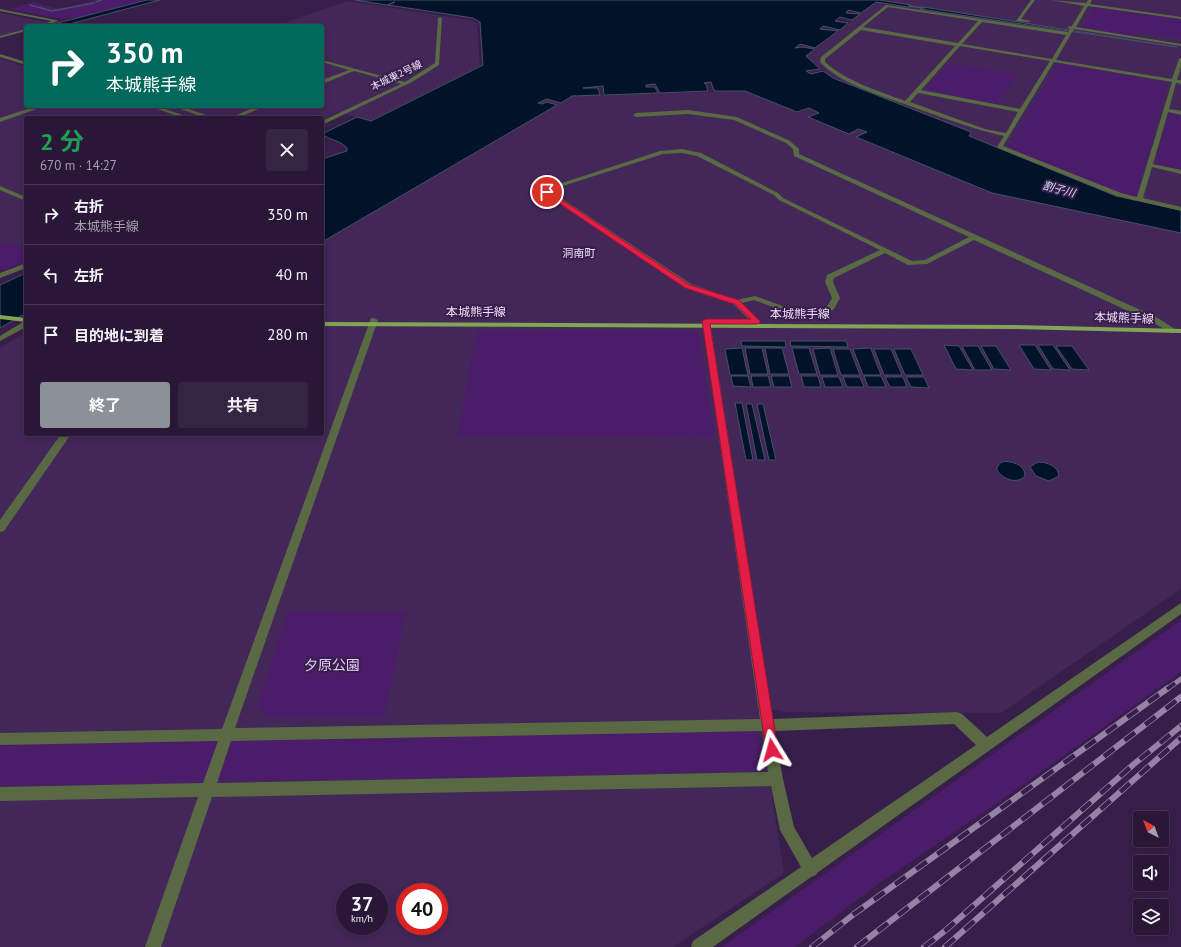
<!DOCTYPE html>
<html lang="ja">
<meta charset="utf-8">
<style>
body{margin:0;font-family:"PT Sans","Noto Sans JP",sans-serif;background:#362443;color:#f1f3f6;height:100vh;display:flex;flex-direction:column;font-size:15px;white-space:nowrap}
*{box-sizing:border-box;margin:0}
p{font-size:13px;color:#a59fae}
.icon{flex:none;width:22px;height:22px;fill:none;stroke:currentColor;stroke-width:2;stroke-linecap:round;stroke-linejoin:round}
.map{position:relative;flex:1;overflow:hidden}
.sheet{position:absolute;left:24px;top:116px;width:300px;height:320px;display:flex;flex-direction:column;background:#2a1738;border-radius:4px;box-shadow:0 2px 10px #0003,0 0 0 1px #463653}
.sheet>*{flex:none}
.top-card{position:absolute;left:24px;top:24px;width:300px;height:84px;border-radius:4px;box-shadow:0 2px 10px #0003,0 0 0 1px #463653;background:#00695c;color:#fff;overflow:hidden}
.needle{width:26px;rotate:319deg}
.tools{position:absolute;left:1133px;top:811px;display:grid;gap:8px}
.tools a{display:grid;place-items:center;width:36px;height:36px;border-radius:4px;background:#2a1738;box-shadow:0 2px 10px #0003,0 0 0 1px #463653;font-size:20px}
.speed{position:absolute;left:336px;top:883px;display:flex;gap:8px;font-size:20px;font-weight:700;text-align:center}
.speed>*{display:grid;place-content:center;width:52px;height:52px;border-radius:50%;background:#2a1738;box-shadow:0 2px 10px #0003,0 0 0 1px #463653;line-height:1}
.speed small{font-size:10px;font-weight:400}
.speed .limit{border:6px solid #d22;background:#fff;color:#111}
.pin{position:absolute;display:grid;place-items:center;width:34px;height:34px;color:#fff;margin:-17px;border:2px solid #fff;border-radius:50%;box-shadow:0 1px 4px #0007}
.me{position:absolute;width:44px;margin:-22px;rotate:352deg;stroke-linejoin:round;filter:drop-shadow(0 0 3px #0008)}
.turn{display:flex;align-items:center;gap:14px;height:84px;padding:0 16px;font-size:18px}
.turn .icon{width:52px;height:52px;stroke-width:2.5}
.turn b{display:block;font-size:28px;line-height:34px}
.round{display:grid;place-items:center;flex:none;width:42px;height:42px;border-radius:4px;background:#362443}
.headline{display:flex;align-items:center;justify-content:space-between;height:68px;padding:0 16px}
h1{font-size:24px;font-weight:700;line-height:30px;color:#1e9e55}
.cta{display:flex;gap:8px;margin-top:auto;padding:8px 16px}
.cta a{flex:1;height:46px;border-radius:4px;background:#8c9099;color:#fff;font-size:16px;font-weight:700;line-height:46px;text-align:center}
.cta a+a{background:#362443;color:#f1f3f6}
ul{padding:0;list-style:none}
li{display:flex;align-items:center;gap:12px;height:60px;padding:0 16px;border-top:1px solid #463653}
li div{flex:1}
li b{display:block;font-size:15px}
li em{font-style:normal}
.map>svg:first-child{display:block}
.built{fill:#432759;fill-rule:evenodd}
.green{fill:#4b1c69}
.water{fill:#001329;stroke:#485068}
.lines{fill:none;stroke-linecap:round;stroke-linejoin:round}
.stream{stroke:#485068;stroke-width:1.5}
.minor{fill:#586944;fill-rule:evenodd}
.major{fill:#82a555;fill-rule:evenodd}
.rail-far1-casing{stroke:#9582a5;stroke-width:5}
.rail-casing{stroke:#9582a5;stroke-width:6}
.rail-far1{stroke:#381f4b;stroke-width:3.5;stroke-dasharray:10;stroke-linecap:butt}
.rail{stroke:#381f4b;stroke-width:4.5;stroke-dasharray:13;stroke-linecap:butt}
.route{fill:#e11d48;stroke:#92132f}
.labels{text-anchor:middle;stroke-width:4;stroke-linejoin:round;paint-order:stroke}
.far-street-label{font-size:10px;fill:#efe0fc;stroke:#381f4b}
.far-water-label{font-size:11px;font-style:italic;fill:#cee0f3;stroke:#381f4b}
.far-neighbourhood-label{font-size:11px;fill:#efe0fc;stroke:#381f4b}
.street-label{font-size:12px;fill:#efe0fc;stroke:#381f4b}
.near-park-label{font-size:14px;fill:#e3cbf8;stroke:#381f4b}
</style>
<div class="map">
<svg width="1181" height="947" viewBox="0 0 1181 947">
<rect width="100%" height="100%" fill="#381f4b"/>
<!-- built -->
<path class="built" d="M879,0h302v210l-65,-14 -147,-60 2,-4 -138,-54 -27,-22 70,-54 32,5 2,-2z
M348,1l122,19 7,3 3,44 -109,54 -33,-9 -16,9v-3h-296v133l-26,-5v-188l26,9v39h296v-80h-47z
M0,13l51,10 -11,3h-14v4l-26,6z
M745,91l52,21 12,-4 11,5 -11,3 41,17 8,-4 10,3 -12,5 136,56 189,40v356l-180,124 -216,-1 -27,-6 26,167 -111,74h-673v-599l26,-16v102h296v-192l235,-137 -10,-3 -5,2 -4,-1 9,-4 14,4 11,-7zM345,892h34v34h-34zM405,892h34v34h-34z"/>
<!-- green -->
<path class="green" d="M96,0h50l-70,18 -14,1 -54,-10 26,-7 25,7z
M1094,7l87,12v19l-44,-6 -2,5 -53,-9z
M950,63l67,12 -19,29 -73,-14z
M1058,63l110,20 -32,115 -16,-4 -113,-47z
M1170,112l11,2v56l-26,-6z
M0,243l26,4v14l-21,9 -5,-2z
M477,331h215l7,3 16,104 -258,-2z
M288,611l118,1 -22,106h-115l-12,-12z
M1181,620v52l-171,122 -133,91 -82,62h-73z
M750,730l7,2 3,4 6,31 -4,4 -762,15v-42z"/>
<!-- water -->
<path class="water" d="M147,0h13l-98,26h-16z
M355,0h524l32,5 -3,2 -32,-5 -15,11 -13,-3 -2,3 14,1 -8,6 -12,-3 -5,4 13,2 -8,7 -17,-4 -3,3 18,2 -23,17 -15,-4 -5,4 7,-1 13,2 -9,7 14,13 -14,2 5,3 12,-3 10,7 138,54 -2,4 147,60 65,14v23l-189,-40 -136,-56 11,-5 -9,-3 -9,5 -41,-17 11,-4 -10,-5 -12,4 -52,-21h-31l-3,-9 -7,1 2,1 2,7 -48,2 -5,-9 -9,1v2h9l3,6 -54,2 -1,-9 -20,2h15l2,7 -28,1 -11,7 -14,-4 -9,4 4,1 5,-2 10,3 -235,137v-83l25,-8v-3c-5,-7 -18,-8 -25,-14l35,-17 14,4 112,-56 -3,-43 -7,-4 -85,-13 7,-3 -8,3z
M923,7l254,40 -257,-38z
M26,273v40l-26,15v-43z
M741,341h44l1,6 -44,-1z
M790,341h56l2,6 -57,-1z
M944,345l15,1 14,24 -17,-1z
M1019,345h16l16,25 -17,-1z
M1038,345h15l17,25 -17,-1z
M962,346h16l14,24h-17z
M981,346h15l15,24 -17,-1z
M1056,346h16l17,24 -17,-1z
M742,348l6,27h-18l-5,-26z
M745,348h17l6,26h-18z
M765,348h17l7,26h-19z
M792,348h17l8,26h-18z
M830,348l8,27h-18l-7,-26z
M871,348v1l10,26h-18l-10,-26z
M833,349h17l10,26h-19z
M874,349h17l11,26h-18z
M894,349h17l12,26h-18z
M731,376h17l3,11 -18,-1z
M751,376h17l3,11h-18z
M771,376h18l3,11h-18z
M801,376h17l3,11h-17z
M864,376h17l5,11h-18z
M822,377h17l4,10h-18z
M843,377h17l4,10h-17z
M885,377h18l4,10h-17z
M906,377h18l5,11 -18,-1z
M735,403h7l11,57h-7z
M746,404h6l13,56h-8z
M757,404h6l13,56h-7z
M1001,462c9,-2 24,2 24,14 -8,9 -23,3 -28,-6v-3z
M1038,462c9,0 20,4 21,14l-10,5 -13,-5 -6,-9z"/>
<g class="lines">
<!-- stream -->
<path class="stream" d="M96,2l5,-2
M30,5l22,6 42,-8
M909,6l15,2"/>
<!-- minor -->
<path class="minor" d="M1031,0h4l-14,19 10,2 -2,1 -13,-1z
M1051,0l35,3 2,-3h4l-2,4 91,13v2l-93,-13 -12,21 105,17v2l-107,-17 -18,31 116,19 7,-20 2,-1v9l-4,13h4v4l-5,-1 -7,26 12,2v4l-13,-3 -15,52 28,6v4l-29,-7 -9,31 38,9v4l-64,-15 -119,-48 -1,-1 7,-11c-32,-7 -63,-19 -94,-30 -28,-10 -70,-22 -90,-44l1,-5 65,-52 182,27 2,-3 -3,-2 5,-1 12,-20zM888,7l90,14 -20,22 -95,-16zM982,22l84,13 -14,24 -90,-15zM861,30l94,16 -50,55c-27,-10 -59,-20 -80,-39v-3zM960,46l90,15 -30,48 -99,-19zM1054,62l118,20 -35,115 -16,-4 -118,-47zM918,93l100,19 -12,21 -21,-4 -75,-27z
M0,9l56,11 2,1 -12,5h-6l11,-5 -51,-10z
M440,17l2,1 -3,47 -27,17 -90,43v-4l79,-37 -47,-13 -32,13v-4l27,-10 -27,-8v-2l83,22 30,-19 3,-45z
M26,29v2l-26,7v-2z
M0,54l26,8v3l-26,-8z
M37,106h8l-45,16v-4z
M149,106h8l34,12h-8z
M172,106h8l35,12h-9z
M257,106h8l-27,12h-8z
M688,110l49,7 53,24 9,8v5l359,164 20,13 -4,2h-3l-19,-11 -178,-82 -47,24 -19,1 -23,-12 -51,25 -1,4 7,16 -6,11 -6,3h-41l-33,-12 -12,3 19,19 -4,2h-3l-21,-20 -48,-16 -141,-96 18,-9 98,-32 22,-2 19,4 77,40 5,5 129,63 13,-1 44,-23 -175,-81 -1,-7 -7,-6 -52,-23 -46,-6 -52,3 -3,-2 3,-2zM682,153l15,3 77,39 5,5 101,50 -53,25 -2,7 7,16 -4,7 -4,3h-36l-33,-12 -19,4 -45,-16 -139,-92 14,-7 97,-31z
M0,186l26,11v4l-26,-11z
M26,263v5l-26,10v-5z
M371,318h3l4,2 -143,408 525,-9 -58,-398 4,-2 4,2 63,398 184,-7 5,2 25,23 194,-134v11l-364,259 -1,2 -5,2 -98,70h-22l2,-6 108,-74 -21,-37 -9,-44 -559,11 -51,150h-16l53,-150 -198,4v-14l203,-4 15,-42 -218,4v-12l222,-4zM954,724l22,21 -164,113 -18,-31 -11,-48 -8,-48zM762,731l6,41 -551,11 14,-42z
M23,322h3v5l-26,14v-5z
M61,434h10l-67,97 -4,1v-12z"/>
<!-- major -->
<path class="major" d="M0,315l26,3v4l-26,-3z
M322,322l691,3 168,4v4l-168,-4 -691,-3z"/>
<defs>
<path id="rail-far1" d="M1167,689l14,-10"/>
<path id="rail" d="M812,947l42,-33 314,-226
M857,947l324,-250
M924,947l22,-17 188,-166 47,-38
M945,947l236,-209"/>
</defs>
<!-- rail-far1 casing -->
<use href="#rail-far1" class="rail-far1-casing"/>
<!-- rail casing -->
<use href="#rail" class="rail-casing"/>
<!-- rail-far1 -->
<use href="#rail-far1" class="rail-far1"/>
<!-- rail -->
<use href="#rail" class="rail"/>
</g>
<!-- route -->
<path class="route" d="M545,191h4l141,94 49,15 22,22 -4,2h-47l68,426 -2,5 -4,1 -4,-1 -2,-5 -64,-429 4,-2h45l-17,-15 -49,-16 -140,-94z"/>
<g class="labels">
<!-- far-street labels -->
<g class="far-street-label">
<text transform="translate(396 75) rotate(-26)" y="4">本城東2号線</text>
</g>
<!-- far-water labels -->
<g class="far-water-label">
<text transform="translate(1059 189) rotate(15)" y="4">割子川</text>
</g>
<!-- far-neighbourhood labels -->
<g class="far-neighbourhood-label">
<text x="579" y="257">洞南町</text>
</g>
<!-- street labels -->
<g class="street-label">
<text x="476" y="316">本城熊手線</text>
<text x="800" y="318">本城熊手線</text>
<text transform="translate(1124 318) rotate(2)" y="4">本城熊手線</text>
</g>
<!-- near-park labels -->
<g class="near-park-label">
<text x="332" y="670">夕原公園</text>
</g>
</g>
</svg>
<div class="tools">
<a><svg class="needle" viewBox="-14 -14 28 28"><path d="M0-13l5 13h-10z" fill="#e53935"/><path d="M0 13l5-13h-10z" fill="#a59fae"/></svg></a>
<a><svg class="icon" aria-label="sound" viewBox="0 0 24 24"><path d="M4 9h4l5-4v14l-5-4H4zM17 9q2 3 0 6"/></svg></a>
<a><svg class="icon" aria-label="layers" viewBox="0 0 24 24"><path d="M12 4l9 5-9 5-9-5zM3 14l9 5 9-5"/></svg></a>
</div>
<div class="speed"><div>37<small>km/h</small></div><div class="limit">40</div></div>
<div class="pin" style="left:547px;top:192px;background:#d93025"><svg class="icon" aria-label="arrive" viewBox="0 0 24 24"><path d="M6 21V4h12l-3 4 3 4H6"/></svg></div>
<svg class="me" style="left:772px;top:750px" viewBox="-20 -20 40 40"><path d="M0-17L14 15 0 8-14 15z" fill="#e11d48" stroke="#fff" stroke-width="4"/></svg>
<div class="top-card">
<div class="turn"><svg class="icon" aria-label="right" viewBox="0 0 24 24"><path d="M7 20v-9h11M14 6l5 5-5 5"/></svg><div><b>350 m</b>本城熊手線</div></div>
</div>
<section class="sheet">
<div class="headline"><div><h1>2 分</h1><p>670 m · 14:27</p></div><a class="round"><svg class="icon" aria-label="close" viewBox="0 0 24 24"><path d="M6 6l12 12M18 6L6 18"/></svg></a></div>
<ul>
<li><svg class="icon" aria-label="right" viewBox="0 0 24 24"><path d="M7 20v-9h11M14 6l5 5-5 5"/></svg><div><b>右折</b><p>本城熊手線</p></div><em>350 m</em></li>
<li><svg class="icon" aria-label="left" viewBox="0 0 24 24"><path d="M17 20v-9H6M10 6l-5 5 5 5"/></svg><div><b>左折</b></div><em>40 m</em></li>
<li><svg class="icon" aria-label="arrive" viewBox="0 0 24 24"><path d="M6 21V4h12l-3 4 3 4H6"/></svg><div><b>目的地に到着</b></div><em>280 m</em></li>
</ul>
<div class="cta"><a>終了</a><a>共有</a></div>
</section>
</div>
